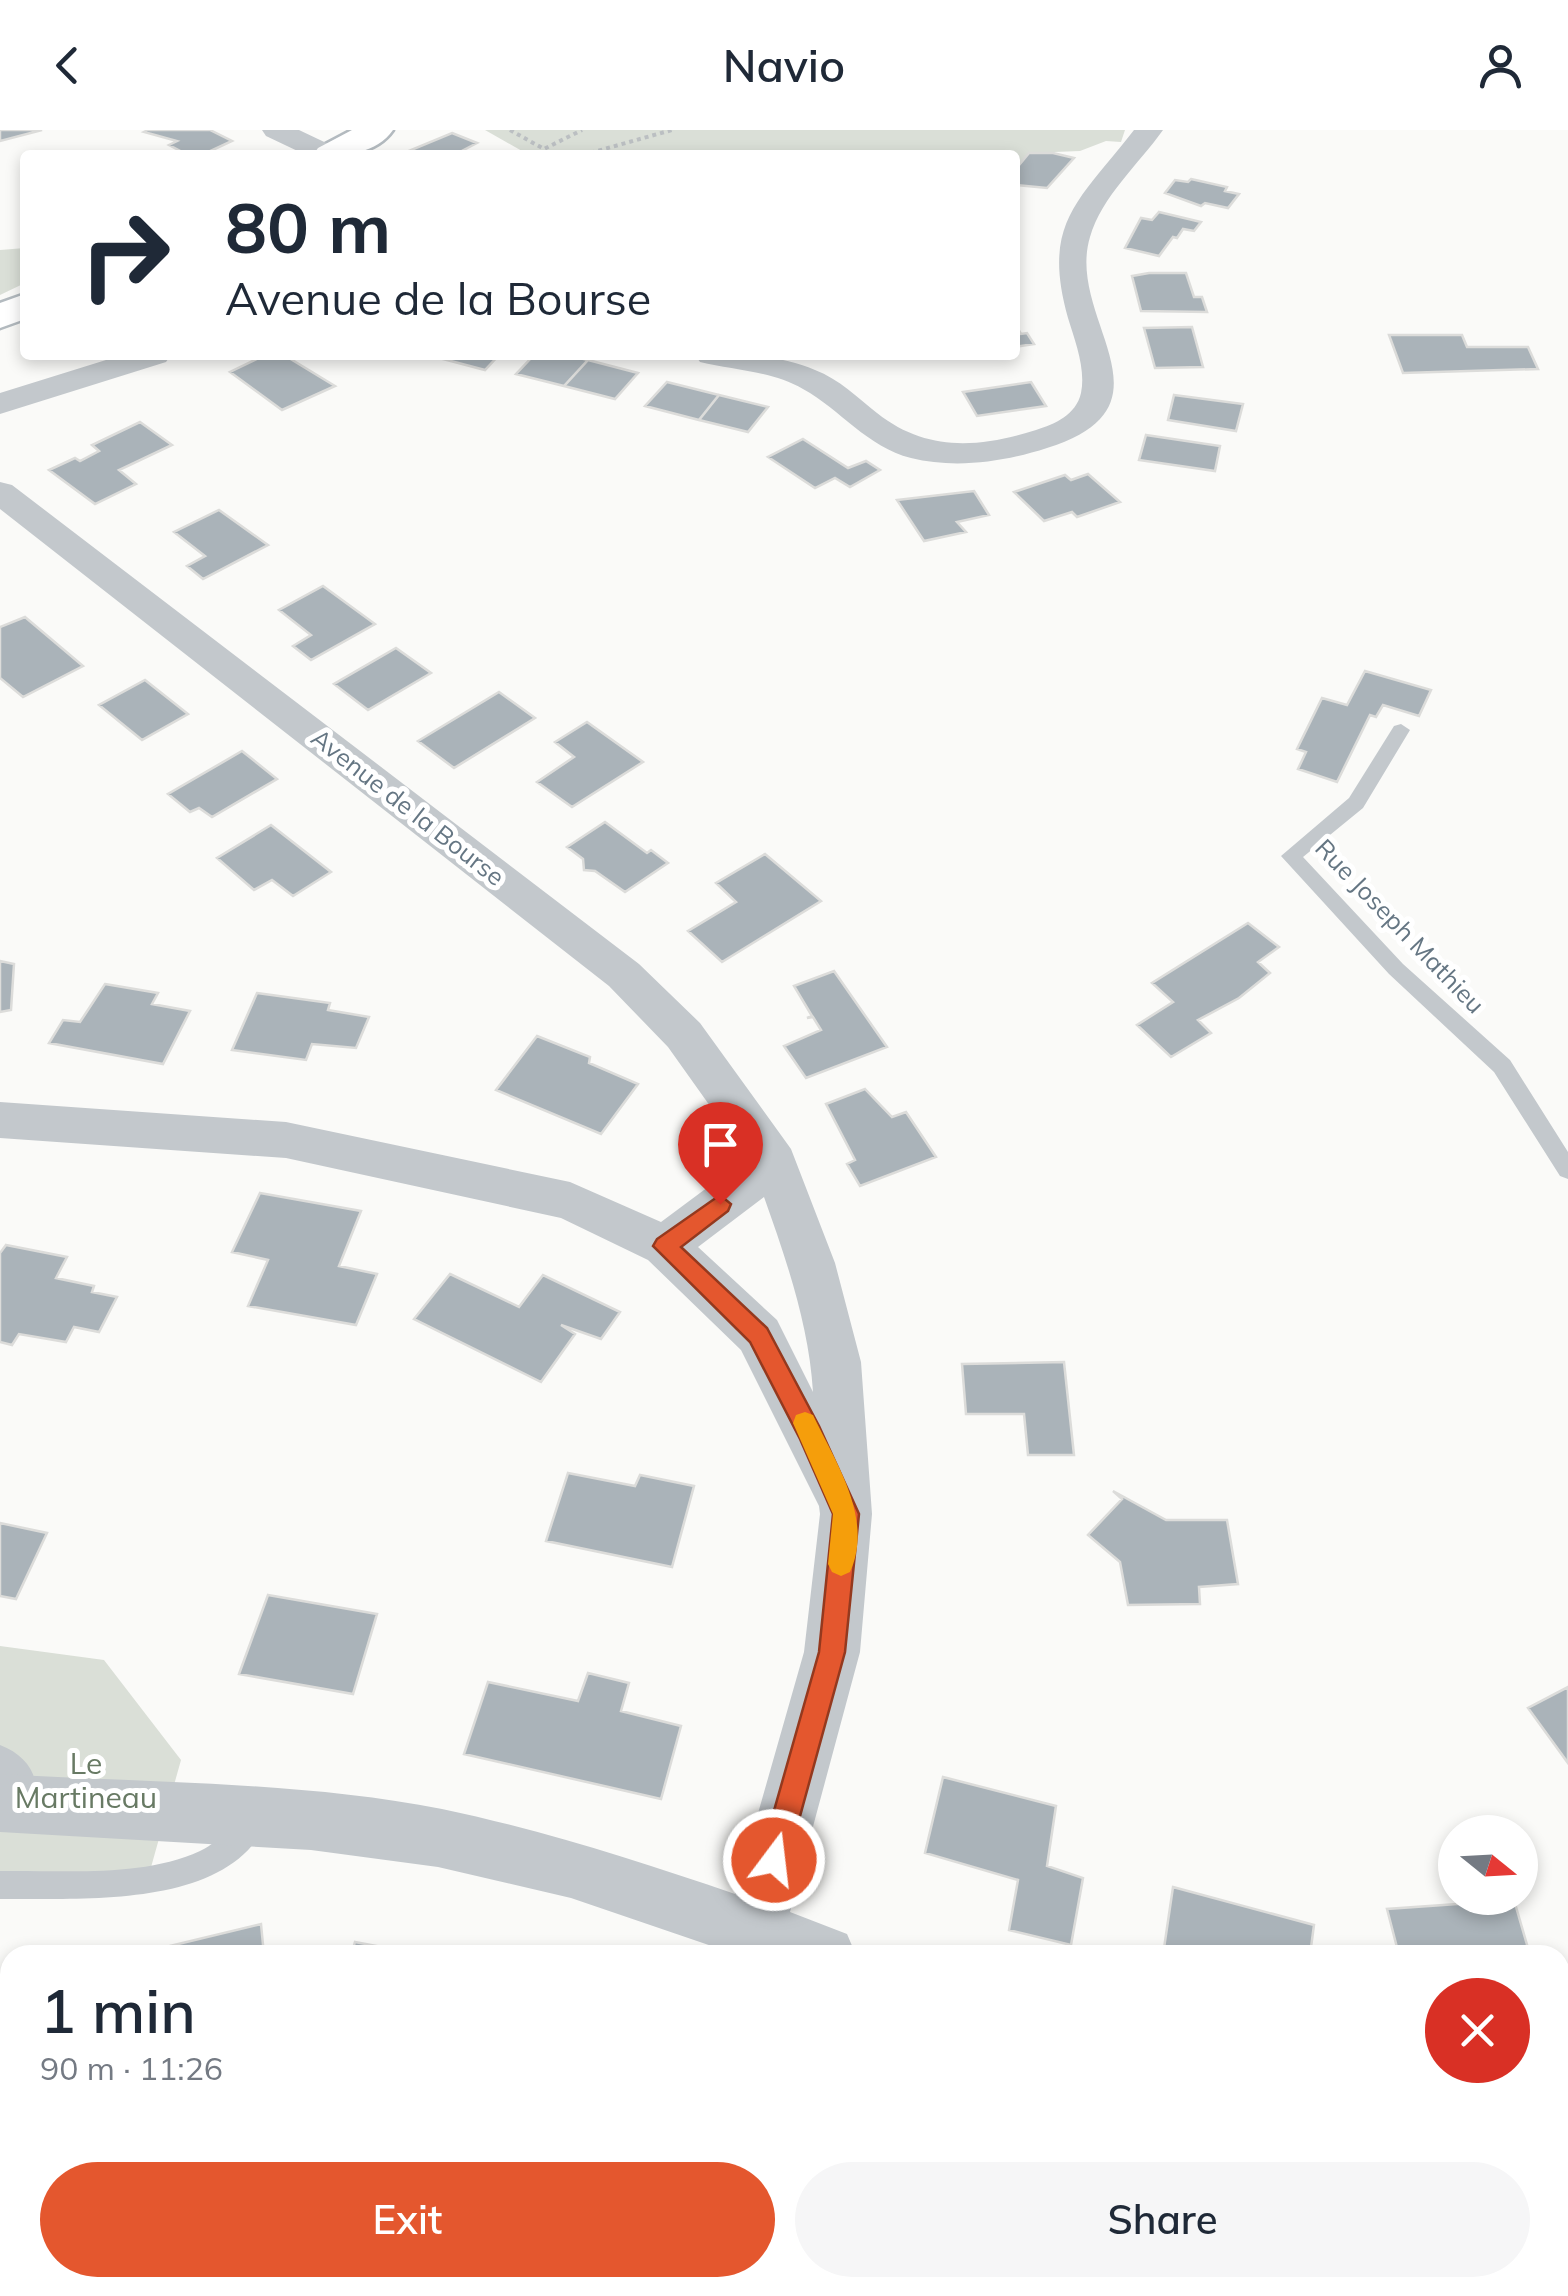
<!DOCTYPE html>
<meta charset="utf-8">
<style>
body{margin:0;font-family:Mulish,sans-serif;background:#f6f6f7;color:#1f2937;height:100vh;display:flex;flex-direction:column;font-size:38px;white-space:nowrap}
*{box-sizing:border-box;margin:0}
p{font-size:32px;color:#747a83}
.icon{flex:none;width:55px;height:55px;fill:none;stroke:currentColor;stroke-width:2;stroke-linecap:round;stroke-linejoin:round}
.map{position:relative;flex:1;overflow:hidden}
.side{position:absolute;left:0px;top:1815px;width:1570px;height:352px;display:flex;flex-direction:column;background:#fff;border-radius:30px 30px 0 0;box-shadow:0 5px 15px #0003}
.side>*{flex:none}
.guide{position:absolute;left:20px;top:20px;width:1000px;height:210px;border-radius:10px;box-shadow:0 5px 15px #0003;background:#fff;color:#1f2937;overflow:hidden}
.needle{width:65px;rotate:108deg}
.fabs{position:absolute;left:1438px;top:1685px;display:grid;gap:20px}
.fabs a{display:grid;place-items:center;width:100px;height:100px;border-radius:50%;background:#fff;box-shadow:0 5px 15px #0003;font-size:50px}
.pin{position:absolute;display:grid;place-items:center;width:85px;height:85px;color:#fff;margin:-102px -42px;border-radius:50% 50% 50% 0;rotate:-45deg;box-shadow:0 0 10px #0007}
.pin .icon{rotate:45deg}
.me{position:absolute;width:110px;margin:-55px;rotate:15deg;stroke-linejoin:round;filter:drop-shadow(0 0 8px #0008)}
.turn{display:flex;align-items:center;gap:35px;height:210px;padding:0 40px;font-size:45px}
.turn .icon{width:130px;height:130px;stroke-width:2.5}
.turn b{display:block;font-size:70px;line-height:85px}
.round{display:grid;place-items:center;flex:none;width:105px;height:105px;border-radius:52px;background:#f6f6f7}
.overview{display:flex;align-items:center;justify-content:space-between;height:170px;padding:0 40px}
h1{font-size:60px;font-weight:600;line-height:75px}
.primary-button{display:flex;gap:20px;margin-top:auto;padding:20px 40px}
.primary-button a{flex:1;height:115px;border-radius:60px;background:#e4572e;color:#fff;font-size:40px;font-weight:600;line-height:115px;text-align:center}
.primary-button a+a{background:#f6f6f7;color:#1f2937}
header{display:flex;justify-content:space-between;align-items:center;height:130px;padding:0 40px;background:#fff;font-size:45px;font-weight:600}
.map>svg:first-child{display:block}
.green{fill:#dadfd7}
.building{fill:#aab3b9;stroke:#dcdcda;stroke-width:2.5}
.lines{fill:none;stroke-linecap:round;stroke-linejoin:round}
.secondary-casing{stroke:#b3babf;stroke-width:5}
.path{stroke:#bbbfc2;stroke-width:4;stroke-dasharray:4 4;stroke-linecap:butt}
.lane{fill:#c3c8cc;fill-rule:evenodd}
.street{fill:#c3c8cc;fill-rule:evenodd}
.secondary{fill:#fff;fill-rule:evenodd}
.route{fill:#e4572e;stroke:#94391e;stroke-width:2.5}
.slow{fill:#f59e0b}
.labels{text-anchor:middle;stroke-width:10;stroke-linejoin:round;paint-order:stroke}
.street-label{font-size:25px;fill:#657683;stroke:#fff}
.near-park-label{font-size:30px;fill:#687a64;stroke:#fff}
</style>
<header><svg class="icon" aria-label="back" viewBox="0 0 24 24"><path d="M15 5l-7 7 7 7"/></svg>Navio<svg class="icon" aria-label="person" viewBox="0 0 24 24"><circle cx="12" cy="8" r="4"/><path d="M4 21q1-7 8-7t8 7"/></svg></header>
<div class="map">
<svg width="1568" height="2166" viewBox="0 0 1568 2166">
<rect width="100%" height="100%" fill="#fafaf8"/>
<!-- green -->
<path class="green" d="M485,0h640l-4,12 -15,-1 -26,10 -51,2 -9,10 -5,-1v-7h-486z
M25,118v35l-25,12v-45z
M0,1516l104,14 77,100 -33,118 -148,7z"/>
<!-- building -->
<path class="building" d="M0,0h42l-42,11z
M148,0h62l22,11 -30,14h-14l-19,-10 8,-4 -33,-9z
M452,3l25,10 -23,12h-32l-11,-5z
M1029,23h24l21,5 -27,30 -32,-3v-15z
M1191,49l36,8 -2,4 14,3 -11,14 -23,-5 -4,3 -36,-13 10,-13 13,2z
M1159,82l42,10 -7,9 -11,-2 -6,9 -4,-1 -14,19 -34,-8 16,-30 11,2z
M1149,143h37l8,24h8l5,15 -66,-1 -9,-35z
M1015,194l6,10 6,-1 7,11 -19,3z
M1192,197l11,40 -48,1 -11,-40z
M1389,205h73l5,12h61l10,22 -135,4z
M265,225h19l51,31 -53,24 -52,-38z
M428,225h71l-14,15z
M534,225h32l22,5 -24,26 -48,-12z
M588,230l50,13 -23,26 -51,-13z
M667,252l52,13 -20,25 -54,-14z
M1031,252l15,24 -69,10 -14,-24z
M719,265l49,12 -20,25 -49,-12z
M1174,265l69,9 -7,27 -68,-11z
M140,292l32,23 -53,25 17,14 -41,20 -46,-34 26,-12 5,3 19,-10 -7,-6z
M1146,305l74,11 -5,25 -76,-11z
M803,309l45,29 18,-7 14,9 -30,17 -15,-9 -20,10 -47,-31z
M1088,344l32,28 -43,15 -5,-5 -28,9 -30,-29 51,-17 6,5z
M974,361l15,24 -32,7 9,10 -42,9 -27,-41z
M219,380l49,35 -65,34 -16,-13 18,-10 -31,-24z
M323,456l52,38 -64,36 -18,-14 18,-11 -32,-25z
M25,487l58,49 -60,31 -23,-19v-51z
M396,518l35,25 -63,37 -34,-26z
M1365,541l66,19 -12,26 -36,-11 -7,12 -6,-2 -33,67 -39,-13 8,-17 -9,-3 25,-51 25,7z
M145,550l43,34 -46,26 -43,-35z
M499,562l36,26 -81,50 -36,-27z
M587,592l56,40 -71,45 -35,-25 37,-25 -19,-15z
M242,621l35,28 -65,38 -13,-9 -9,4 -22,-18z
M605,692l42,31 4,-3 17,13 -43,29 -30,-21 -11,-1 -1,-11 -16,-12z
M271,695l60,47 -38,24 -21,-16 -18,10 -37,-32z
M765,724l56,47 -99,61 -34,-31 48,-29 -20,-19z
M1248,793l31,24 -21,15 12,11 -31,25 -41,22 13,13 -40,24 -34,-32 36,-23 -21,-19z
M0,831l14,3 -3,46 -11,2z
M834,841l53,76 -81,31 -22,-32 37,-16 -8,-13 -6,1 5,-2 -18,-30z
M105,854l53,9 -6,11 38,7 -27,53 -114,-21 14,-23 17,2z
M257,863l73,10 -2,7 41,7 -13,31 -44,-4 -6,16 -74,-10z
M537,906l53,21 -1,6 49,21 -37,50 -105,-44z
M865,959l27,28 14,-5 30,45 -76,29 -13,-22 8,-4 -29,-56z
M260,1063l101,18 -22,55 38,8 -21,51 -108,-19 20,-46 -36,-8z
M6,1115l61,12 -11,21 38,8 -2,6 25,5 -18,35 -25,-5 -8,15 -47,-8 -7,11 -12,-3v-89z
M450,1144l69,33 24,-32 77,37 -19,27 -40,-14 14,9 -34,48 -127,-63z
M1064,1232l10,93h-46l-4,-41h-58l-4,-50z
M568,1343l67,13 5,-11 54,11 -22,81 -126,-26z
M1113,1361l53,29h61l11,64 -39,3 1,17 -72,1 -8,-43 -32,-27 34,-36z
M0,1393l47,10 -31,66 -16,-3z
M268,1465l109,19 -24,80 -114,-20z
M588,1543l41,10 -8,28 60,15 -20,73 -197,-45 24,-72 90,19z
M1568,1557v76l-40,-55z
M943,1647l113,29 -9,60 36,12 -12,67 -62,-15 9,-50 -93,-27z
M1173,1757l141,38 -4,30h-147z
M1514,1770l16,55h-131l-12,-46z
M261,1794l3,31h-93l-1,-9z
M355,1812l69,13h-73z
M1362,2158h90l1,8h-90z"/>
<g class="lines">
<defs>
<path id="secondary" d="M352,0h41c-18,26 -51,25 -80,25l5,-7z
M25,164v25l-25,9v-25z"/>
</defs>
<!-- secondary casing -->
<use href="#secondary" class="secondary-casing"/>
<!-- path -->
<path class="path" d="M510,0l34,19 38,-19
M583,25l89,-25"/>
<!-- lane -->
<path class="lane" d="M1401,594l9,6 -47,78 -60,49 100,107 107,96 58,92v27l-8,-3 -66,-104 -105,-98 -108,-118 68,-58 45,-72z
M0,1615c31,12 44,37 31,69l-10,4 -10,-4 -4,-10 1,-22 -8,-7z
M253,1677l10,4 4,10c-37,89 -187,77 -267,78v-28c64,-1 141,7 200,-20 25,-11 34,-36 53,-44z"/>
<!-- street -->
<path class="street" d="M262,0h37l40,19 4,6h-37l-40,-19z
M1134,0h29c-24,34 -61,66 -73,107 -25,83 93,168 -43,211 -43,14 -92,21 -136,10 -44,-11 -70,-48 -108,-69 -31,-18 -70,-19 -103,-27l-5,-7c41,0 81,-2 120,15 24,9 43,28 62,43 49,39 102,35 159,17 19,-6 40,-15 45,-37 5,-24 -6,-52 -13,-75 -27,-96 11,-117 66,-188z
M122,225h49l-5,7 -166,52v-21z
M0,352l12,3 627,479 61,59 91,126 44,114 26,99 11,152 -12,138 -70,260 57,22 9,21h-118l-167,-57 -133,-31 -127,-17 -311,-18v-58c146,9 298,7 442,35 100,21 196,52 293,85l69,-242 16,-138 -1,-8 -78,-156 -93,-90 -87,-42 -275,-60 -286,-20v-36l286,20 284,60 91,40 86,-64 -79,-111 -59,-61 -609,-477zM764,1067c22,62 45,128 49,195l-36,-72 -79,-73z
M1560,1997l8,3v65l-8,-3z"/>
<!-- secondary -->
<use href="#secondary" class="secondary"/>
</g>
<!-- route -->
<path class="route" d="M720,1065l11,9 -3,7 -47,36 86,81 52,98 40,88 -14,138 -57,208 -4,10 -10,4 -10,-4 -4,-10 59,-208 14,-138 -33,-75 -50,-97 -97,-96 4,-7z"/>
<!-- slow -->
<path class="slow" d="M805,1282l8,3c23,48 61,104 37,157l-9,4 -9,-4 -4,-8 5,-50 -40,-91 3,-8z"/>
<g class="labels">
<!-- street labels -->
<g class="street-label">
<text transform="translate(408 677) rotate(38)" y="9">Avenue de la Bourse</text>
<text transform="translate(1400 796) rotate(46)" y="9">Rue Joseph Mathieu</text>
</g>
<!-- near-park labels -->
<g class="near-park-label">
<text x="86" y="1644">Le<tspan x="86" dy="34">Martineau</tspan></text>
</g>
</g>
</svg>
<div class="fabs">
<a><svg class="needle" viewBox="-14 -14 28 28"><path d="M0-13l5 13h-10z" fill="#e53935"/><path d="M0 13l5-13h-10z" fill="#747a83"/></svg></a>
</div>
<div class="pin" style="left:720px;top:1074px;background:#d93025"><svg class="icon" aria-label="arrive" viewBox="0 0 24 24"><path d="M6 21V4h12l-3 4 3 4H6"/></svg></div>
<svg class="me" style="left:774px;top:1730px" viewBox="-20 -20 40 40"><circle r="17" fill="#e4572e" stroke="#fff" stroke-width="3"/><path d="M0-11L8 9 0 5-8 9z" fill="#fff"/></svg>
<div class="guide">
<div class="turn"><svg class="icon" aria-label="right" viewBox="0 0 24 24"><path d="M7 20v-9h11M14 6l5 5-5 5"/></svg><div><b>80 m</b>Avenue de la Bourse</div></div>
</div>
<section class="side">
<div class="overview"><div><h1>1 min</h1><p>90 m · 11:26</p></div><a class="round" style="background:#d93025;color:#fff"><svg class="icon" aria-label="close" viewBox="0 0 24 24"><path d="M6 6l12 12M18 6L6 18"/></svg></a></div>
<div class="primary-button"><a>Exit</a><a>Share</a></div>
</section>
</div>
